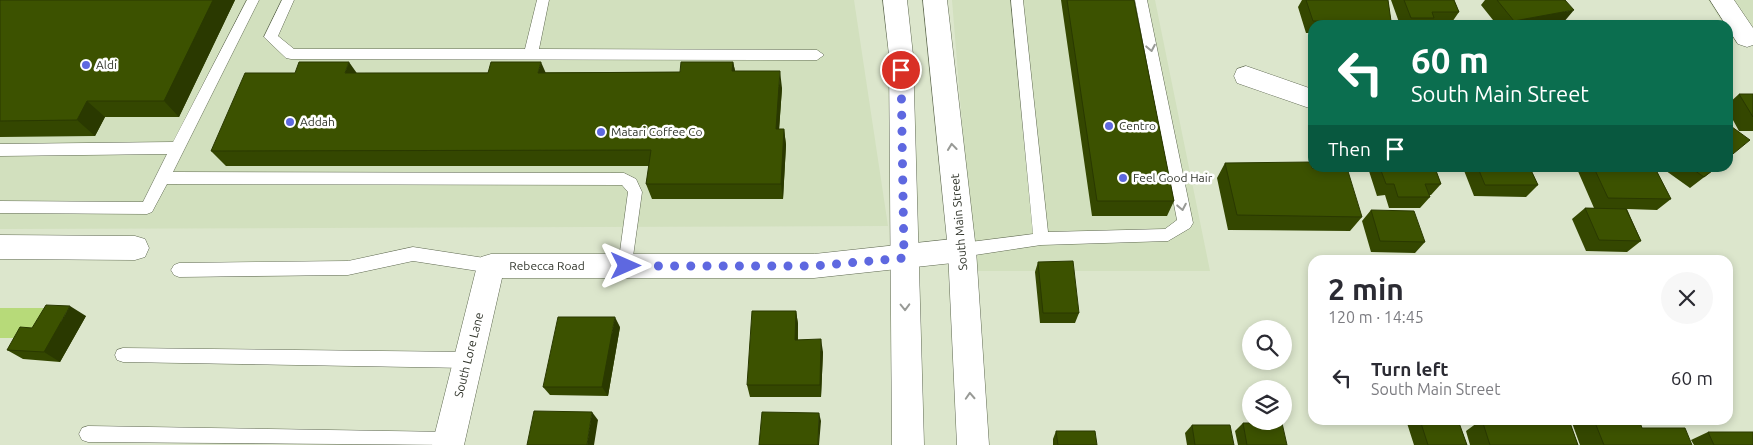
<!DOCTYPE html>
<meta charset="utf-8">
<style>
body{margin:0;font-family:Ubuntu,sans-serif;background:#f7f7f7;color:#2b2b33;height:100vh;display:flex;flex-direction:column;font-size:19px;white-space:nowrap}
*{box-sizing:border-box;margin:0}
p{font-size:16px;color:#7c7c81}
.icon{flex:none;width:28px;height:28px;fill:none;stroke:currentColor;stroke-width:2;stroke-linecap:round;stroke-linejoin:round}
.map{position:relative;flex:1;overflow:hidden}
.panel{position:absolute;left:1308px;top:255px;width:425px;height:170px;display:flex;flex-direction:column;background:#fff;border-radius:15px;box-shadow:0 2px 8px #0003}
.panel>*{flex:none}
.hud{position:absolute;left:1308px;top:20px;width:425px;height:152px;border-radius:15px;box-shadow:0 2px 8px #0003;background:#0b6e4f;color:#fff;overflow:hidden}
.fabs{position:absolute;left:1242px;top:320px;display:grid;gap:10px}
.fabs a{display:grid;place-items:center;width:50px;height:50px;border-radius:50%;background:#fff;box-shadow:0 2px 8px #0003;font-size:25px}
.pin{position:absolute;display:grid;place-items:center;width:42px;height:42px;color:#fff;margin:-21px;border:2px solid #fff;border-radius:50%;box-shadow:0 1px 5px #0007}
.me{position:absolute;width:55px;margin:-28px;rotate:90deg;stroke-linejoin:round;filter:drop-shadow(0 0 4px #0008)}
.turn{display:flex;align-items:center;gap:18px;height:105px;padding:0 20px;font-size:22px}
.turn .icon{width:65px;height:65px;stroke-width:2.5}
.turn b{display:block;font-size:35px;line-height:42px}
.then{display:flex;align-items:center;height:48px;padding:0 20px;background:#0003;gap:10px;font-size:19px}
.round{display:grid;place-items:center;flex:none;width:52px;height:52px;border-radius:26px;background:#f7f7f7}
.headline{display:flex;align-items:center;justify-content:space-between;height:85px;padding:0 20px}
h1{font-size:30px;font-weight:700;line-height:38px}
ul{padding:0;list-style:none}
li{display:flex;align-items:center;gap:15px;height:75px;padding:0 20px}
li div{flex:1}
li b{display:block;font-size:19px}
li em{font-style:normal}
.map>svg:first-child{display:block}
.built{fill:#d2e0be}
.water{fill:#b7da79}
.lines{fill:none;stroke-linecap:round;stroke-linejoin:round}
.service-casing{stroke:#5f6951;stroke-width:1}
.minor-casing{stroke:#5f6951;stroke-width:1}
.tertiary-casing{stroke:#5f6951;stroke-width:1}
.service{fill:#fff;fill-rule:evenodd}
.minor{fill:#fff;fill-rule:evenodd}
.tertiary{fill:#fff;fill-rule:evenodd}
.wall{fill:#344700}
.shaded-wall{fill:#2a3900}
.building{fill:#3c5200;stroke:#2a3900}
.oneway{stroke:#989a96}
.route{stroke:#5e68e0;stroke-width:9;stroke-dasharray:0 16.2}
.poi-dot{fill:#5e68e0;stroke:#fff;stroke-width:2}
.labels{text-anchor:middle;stroke-width:5;stroke-linejoin:round;paint-order:stroke}
.poi-label{font-size:12px;fill:#32362c;stroke:#fff;text-anchor:start}
.street-label{font-size:12px;fill:#32362c;stroke:#fff}
</style>
<div class="map">
<svg width="1753" height="445" viewBox="0 0 1753 445">
<rect width="100%" height="100%" fill="#dce6cc"/>
<!-- built -->
<path class="built" d="M0,0h854l34,226 -888,3z
M952,0h203l55,271h-236z
M1708,0h45v43h-17l-8,-13v-5h-4z"/>
<!-- water -->
<path class="water" d="M0,308h61l-15,30h-46z"/>
<g class="lines">
<defs>
<path id="service" d="M247,0h12l-86,172 451,1 12,6 6,13 -11,79 -5,2 -5,-2 -3,-5 10,-74 -6,-7 -455,-1 -15,28 -5,2 -147,-1v-12l143,1 24,-48 -167,2v-12l173,-2z
M282,0h12l-16,36 16,13h231l12,-49h12l-10,49 278,1 7,5 -7,5 -526,-1 -5,-1 -22,-21z
M1011,0h12l25,232 117,-3 12,-9 -42,-220h12l46,223 -3,5 -22,13 -127,4 -79,12 -5,-2 -3,-5 3,-5 5,-2 71,-9z
M413,247l78,12 5,2 3,5 -3,5 -5,2 -78,-12 -65,14 -169,2 -5,-2 -3,-5 3,-5 5,-2 169,-2z
M123,348l345,4 6,3 2,5 -2,5 -6,3 -345,-6 -6,-2 -2,-5 2,-5z
M88,426l361,6 6,2 3,6 -3,5 -367,-3 -6,-2 -3,-6 3,-6z"/>
<path id="minor" d="M1710,0h24l19,28v17l-6,2 -9,-3z
M1246,66l66,23v20l-75,-26 -3,-7 3,-7z
M0,235l135,1 10,3 4,9 -4,9 -10,3 -135,-1z
M962,238l10,3 4,9 -4,9 -10,3 -148,16h-312l-38,167h-32l45,-179 4,-9 10,-3h323z"/>
<path id="tertiary" d="M883,0h24l6,55 11,390h-32l-3,-390z
M923,0h24l29,250 13,195h-32l-9,-195z"/>
</defs>
<!-- service casing -->
<use href="#service" class="service-casing"/>
<!-- minor casing -->
<use href="#minor" class="minor-casing"/>
<!-- tertiary casing -->
<use href="#tertiary" class="tertiary-casing"/>
<!-- service -->
<use href="#service" class="service"/>
<!-- minor -->
<use href="#minor" class="minor"/>
<!-- tertiary -->
<use href="#tertiary" class="tertiary"/>
</g>
<!-- wall -->
<path class="wall" d="M0,0h235l-56,117h-74l-10,19 -95,1z
M1061,0h73l40,201 -7,15h-75z
M1302,0h86l3,21 -3,4h-76v8h-6l-8,-26z
M1391,0h63l5,12 -9,13h-50z
M1485,0h80l-2,23 -12,2h-54l-16,-20z
M733,62l2,9 47,17 -3,41h5l2,16 -3,54h-131l-6,-15 3,-18h-423l-15,-15 146,-78 323,-1z
M1739,94h14v37h-14l-11,-20v-7z
M1225,163l137,54 -12,14 -122,-1 -11,-52z
M1368,168h67l6,16 -10,11h-2l1,2 -10,11h-31l-4,-13 -8,1z
M1463,168h67l8,17 -12,12 -52,-1z
M1579,168h76l16,31 -14,11 -30,-1 14,32 -14,11 -41,-1 -14,-32 13,-11h9l-17,-39z
M1662,168h54l-26,20z
M1371,210l54,32 -10,11 -44,-1 -9,-31z
M1038,262l41,51 -4,10h-35l-5,-51z
M796,311l2,13v16l25,12 -2,45h-71l-3,-12z
M86,316l-26,46 -37,-3 -16,-9 25,-22z
M620,327l-12,69 -58,-1 -7,-8z
M1406,420h52l9,25h-53z
M1481,420h88l9,25h-108l-4,-14z
M1571,420h68l3,8 50,17h-112z
M1243,423l44,22h-49l-3,-14z
M1192,425l42,20h-47l-2,-12z
M1056,431l41,14h-44v-6z
M1708,432l45,13h-59l-3,-5z"/>
<!-- shaded-wall -->
<path class="shaded-wall" d="M213,0h22l-56,117 -15,-16z
M1574,10l-11,13 -12,2h-41l4,-4z
M349,62l12,17 -16,-6z
M541,62l7,16 -10,-5z
M733,62l4,17 -5,-8z
M780,71l2,17 -4,57 -2,-16z
M87,101l18,16 -10,19 -18,-16z
M784,129l2,16 -3,54 -2,-15z
M70,306l16,10 -26,46 -16,-10z
M796,311l2,13 -1,28 -2,-12z
M615,317l5,10 -12,69 -6,-9z
M821,339l2,13 -2,45 -1,-12z
M592,412l6,8 -4,25h-7z
M819,413l2,8 -2,24h-1z"/>
<!-- building -->
<path class="building" d="M0,0h213l-49,101h-77l-10,19 -77,1z
M1067,0h67l40,201h-77z
M1306,0h82l3,21h-78z
M1404,0h50l5,12h-27l2,6h-23z
M1497,0h68l9,10 -60,11z
M299,62h50l-4,11h143l3,-11h50l-3,11 142,-1 1,-10h52l-1,9h48l-4,58h8l-3,55h-135l5,-34 -440,1 34,-78h50z
M1739,94h14v23z
M1728,124l22,16 -22,18z
M1312,162v6h35l15,49 -125,-2 -12,-52z
M1380,168h55l6,16h-16l5,13h-32l-4,-13h-8z
M1478,168h52l8,17h-53z
M1594,168h61l16,31 -63,-1z
M1691,168h25l-12,9z
M1585,208l41,1 15,32 -42,-1z
M1371,210l43,1 11,31 -45,-1z
M1073,261l6,52h-36l-5,-51z
M46,305l24,1 -26,46 -37,-2 13,-23 12,1z
M752,311h44l-1,29 26,-1 -1,46h-73z
M558,317h57l-13,70h-59z
M534,411l58,1 -5,33h-60z
M762,412l57,1 -1,32h-59z
M1420,420h38l9,25h-39z
M1482,420h87l9,25h-88z
M1594,420h45l3,8h43l7,17h-88z
M1243,423h39l5,22h-40z
M1192,425h38l4,20h-39z
M1056,431h39l2,14h-39z
M1708,432h45v13h-39z"/>
<!-- one-way arrows -->
<defs><path id="oneway-chevron" d="M-2-3.5L2.5 0L-2 3.5" fill="none" stroke-width="1.6" stroke-linecap="round" stroke-linejoin="round" transform="scale(1.25)"/></defs>
<g class="oneway">
<use href="#oneway-chevron" transform="translate(1151 48) rotate(79)"/>
<use href="#oneway-chevron" transform="translate(952 147) rotate(-96)"/>
<use href="#oneway-chevron" transform="translate(1182 207) rotate(79)"/>
<use href="#oneway-chevron" transform="translate(905 307) rotate(89)"/>
<use href="#oneway-chevron" transform="translate(970 396) rotate(-93)"/>
</g>
<g class="lines">
<!-- route -->
<path class="route" d="M626,266h188l90,-8 -3,-188"/>
</g>
<!-- markers -->
<g class="poi-dot">
<circle cx="86" cy="65" r="5"/>
<circle cx="290" cy="122" r="5"/>
<circle cx="1109" cy="126" r="5"/>
<circle cx="601" cy="132" r="5"/>
<circle cx="1123" cy="178" r="5"/>
</g>
<g class="labels">
<!-- poi labels -->
<g class="poi-label">
<text x="96" y="69">Aldi</text>
<text x="300" y="126">Addah</text>
<text x="1119" y="130">Centro</text>
<text x="611" y="136">Matari Coffee Co</text>
<text x="1133" y="182">Feel Good Hair</text>
</g>
<!-- street labels -->
<g class="street-label">
<text transform="translate(959 222) rotate(-95)" y="4">South Main Street</text>
<text x="547" y="270">Rebecca Road</text>
<text transform="translate(469 355) rotate(-76)" y="4">South Lore Lane</text>
</g>
</g>
</svg>
<div class="fabs">
<a><svg class="icon" aria-label="search" viewBox="0 0 24 24"><circle cx="10" cy="10" r="6"/><path d="M15 15l6 6"/></svg></a>
<a><svg class="icon" aria-label="layers" viewBox="0 0 24 24"><path d="M12 4l9 5-9 5-9-5zM3 14l9 5 9-5"/></svg></a>
</div>
<div class="pin" style="left:901px;top:70px;background:#d93025"><svg class="icon" aria-label="arrive" viewBox="0 0 24 24"><path d="M6 21V4h12l-3 4 3 4H6"/></svg></div>
<svg class="me" style="left:626px;top:266px" viewBox="-20 -20 40 40"><path d="M0-17L14 15 0 8-14 15z" fill="#5e68e0" stroke="#fff" stroke-width="4"/></svg>
<div class="hud">
<div class="turn"><svg class="icon" aria-label="left" viewBox="0 0 24 24"><path d="M17 20v-9H6M10 6l-5 5 5 5"/></svg><div><b>60 m</b>South Main Street</div></div>
<div class="then">Then<svg class="icon" aria-label="arrive" viewBox="0 0 24 24"><path d="M6 21V4h12l-3 4 3 4H6"/></svg></div>
</div>
<section class="panel">
<div class="headline"><div><h1>2 min</h1><p>120 m · 14:45</p></div><a class="round"><svg class="icon" aria-label="close" viewBox="0 0 24 24"><path d="M6 6l12 12M18 6L6 18"/></svg></a></div>
<ul>
<li><svg class="icon" aria-label="left" viewBox="0 0 24 24"><path d="M17 20v-9H6M10 6l-5 5 5 5"/></svg><div><b>Turn left</b><p>South Main Street</p></div><em>60 m</em></li>
</ul>
</section>
</div>
